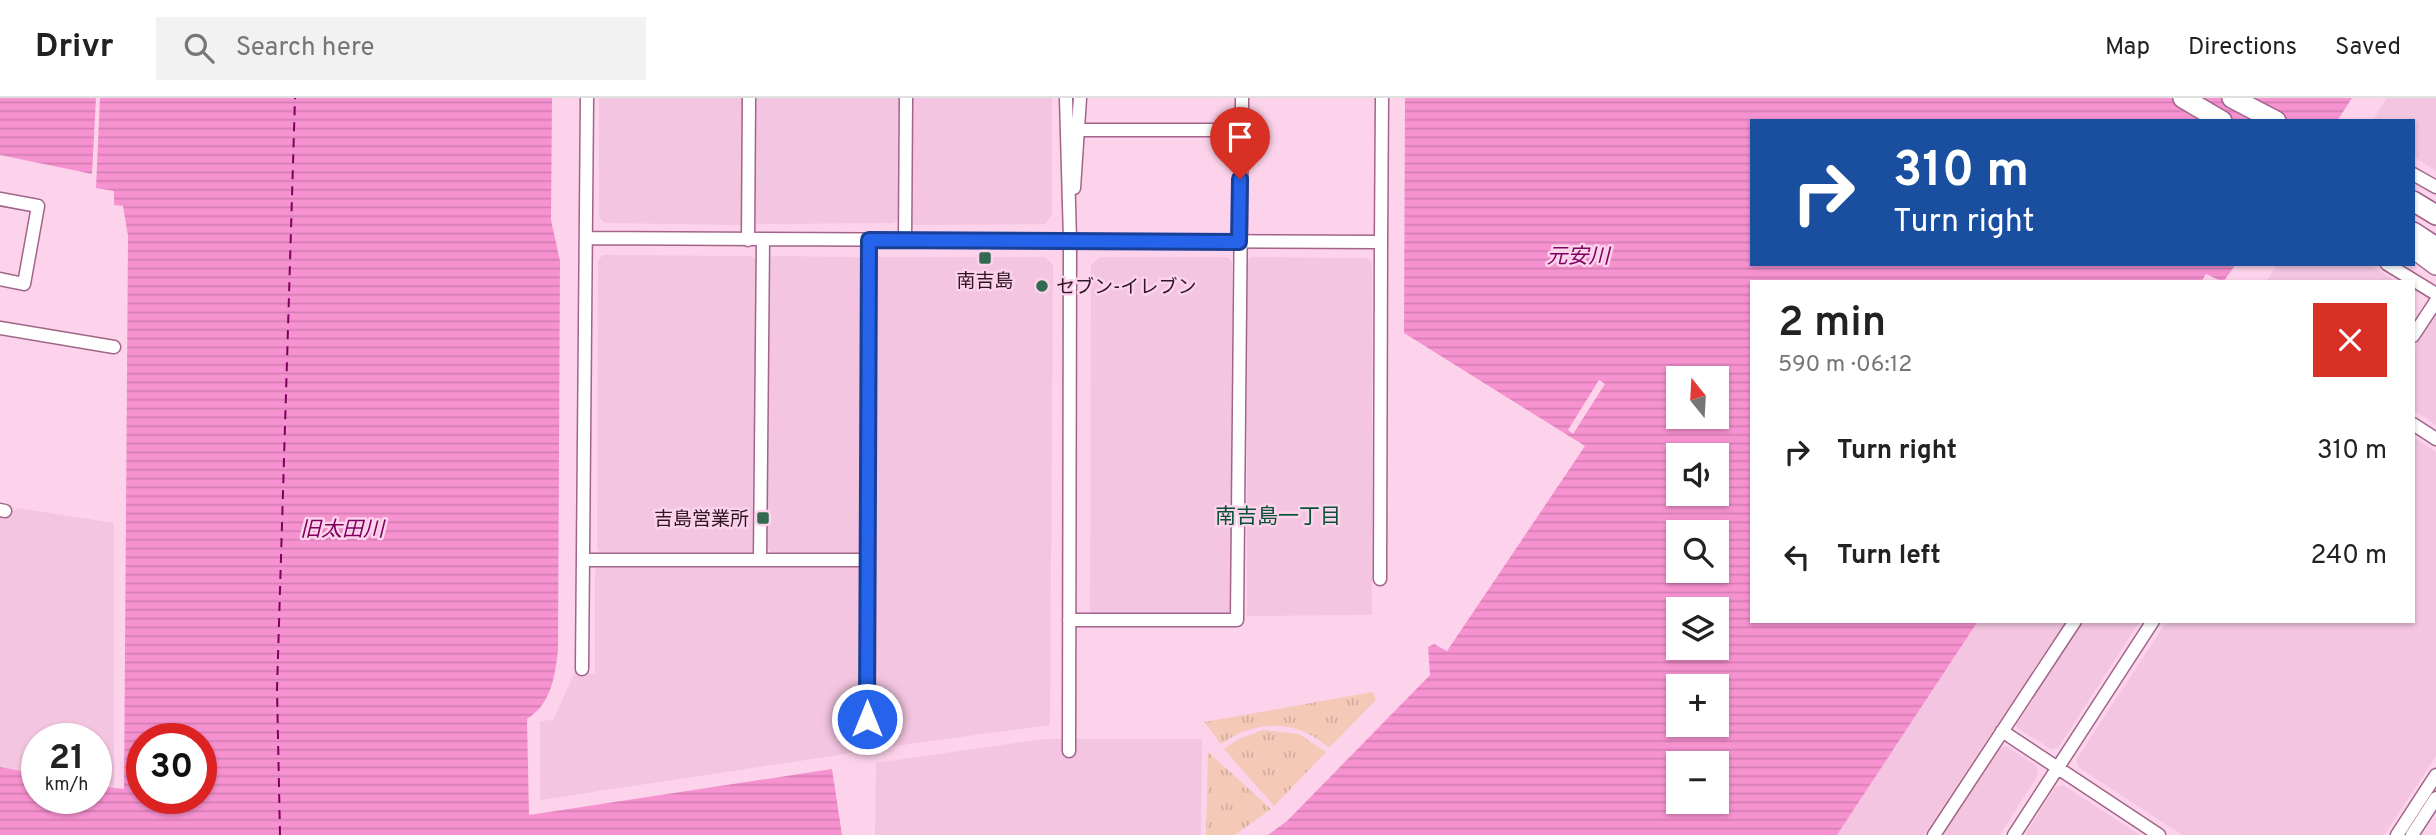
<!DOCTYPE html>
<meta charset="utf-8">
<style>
body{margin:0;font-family:Overpass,"Noto Sans JP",sans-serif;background:#f2f2f2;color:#222;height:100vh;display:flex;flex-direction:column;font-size:26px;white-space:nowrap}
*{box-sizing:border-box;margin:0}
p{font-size:23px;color:#767676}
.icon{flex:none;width:38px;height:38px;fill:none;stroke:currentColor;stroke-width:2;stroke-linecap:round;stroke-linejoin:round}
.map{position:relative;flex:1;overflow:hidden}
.details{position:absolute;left:1750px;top:182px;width:665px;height:343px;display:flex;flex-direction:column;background:#fff;border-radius:0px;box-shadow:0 2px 5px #0004}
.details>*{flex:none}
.banner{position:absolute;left:1750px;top:21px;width:665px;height:147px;border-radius:0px;box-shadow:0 2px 5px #0004;background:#1a4fa0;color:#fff;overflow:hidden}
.needle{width:46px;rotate:342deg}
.buttons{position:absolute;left:1666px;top:268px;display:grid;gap:14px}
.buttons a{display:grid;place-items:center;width:63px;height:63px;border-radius:0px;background:#fff;box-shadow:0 2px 5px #0004;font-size:35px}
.speed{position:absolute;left:21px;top:625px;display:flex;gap:14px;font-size:35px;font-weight:700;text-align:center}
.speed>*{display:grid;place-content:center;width:91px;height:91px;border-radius:50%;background:#fff;box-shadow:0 2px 5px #0004;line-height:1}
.speed small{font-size:18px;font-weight:400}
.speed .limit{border:10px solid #d22;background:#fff;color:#111}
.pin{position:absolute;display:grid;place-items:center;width:60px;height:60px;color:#fff;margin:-72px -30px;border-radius:50% 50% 50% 0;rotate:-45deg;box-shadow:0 0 7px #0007}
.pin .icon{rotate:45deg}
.me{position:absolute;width:77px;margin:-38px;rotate:0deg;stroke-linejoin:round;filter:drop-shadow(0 0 5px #0008)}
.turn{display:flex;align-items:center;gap:24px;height:147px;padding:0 28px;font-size:32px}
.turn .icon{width:91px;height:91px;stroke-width:2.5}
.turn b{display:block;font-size:49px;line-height:60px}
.round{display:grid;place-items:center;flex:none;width:74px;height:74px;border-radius:0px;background:#f2f2f2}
.head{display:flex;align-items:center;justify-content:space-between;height:119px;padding:0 28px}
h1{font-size:42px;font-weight:600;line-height:52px}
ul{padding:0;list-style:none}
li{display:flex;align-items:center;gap:21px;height:105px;padding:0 28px}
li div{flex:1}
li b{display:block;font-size:26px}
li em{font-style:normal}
header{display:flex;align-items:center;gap:42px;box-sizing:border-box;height:98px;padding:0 35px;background:#fff;border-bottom:2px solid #e0e0e0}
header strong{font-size:33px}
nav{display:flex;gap:38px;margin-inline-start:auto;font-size:24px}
.search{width:490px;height:63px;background:#f2f2f2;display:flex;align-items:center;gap:18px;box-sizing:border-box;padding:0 24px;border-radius:0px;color:#767676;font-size:26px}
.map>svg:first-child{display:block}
.built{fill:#f3c5e0}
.grass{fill:url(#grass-tufts)}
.water{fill:url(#water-rules);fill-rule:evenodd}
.pier{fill:#fdd3eb}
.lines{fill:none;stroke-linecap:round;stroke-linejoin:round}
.ferry{stroke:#800060;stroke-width:2;stroke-dasharray:9 7;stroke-linecap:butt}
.minor-casing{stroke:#a1648a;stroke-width:15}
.highway-casing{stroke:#a1648a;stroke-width:22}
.minor{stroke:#fff;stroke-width:12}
.highway{stroke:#fff;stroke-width:19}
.route-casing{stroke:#184099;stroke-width:18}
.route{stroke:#2563eb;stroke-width:12}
.poi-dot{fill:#326a51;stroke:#fdd3eb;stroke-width:2.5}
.labels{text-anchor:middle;stroke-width:5;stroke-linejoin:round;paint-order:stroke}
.poi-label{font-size:19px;fill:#2e1625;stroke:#fdd3eb}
.water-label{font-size:21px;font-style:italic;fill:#800060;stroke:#fdd3eb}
.neighbourhood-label{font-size:21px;fill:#085137;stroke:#fdd3eb}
</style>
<header>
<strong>Drivr</strong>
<div class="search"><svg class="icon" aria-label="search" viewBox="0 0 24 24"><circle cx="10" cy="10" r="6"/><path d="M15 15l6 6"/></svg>Search here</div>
<nav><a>Map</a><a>Directions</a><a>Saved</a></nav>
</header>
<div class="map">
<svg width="2436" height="737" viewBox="0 0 2436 737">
<defs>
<pattern id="grass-tufts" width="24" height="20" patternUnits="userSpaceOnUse" patternTransform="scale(1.75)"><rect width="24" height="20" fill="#f5c9b7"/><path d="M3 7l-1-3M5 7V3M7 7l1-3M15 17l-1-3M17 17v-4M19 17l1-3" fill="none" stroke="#d2ac9d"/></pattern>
<pattern id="water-rules" width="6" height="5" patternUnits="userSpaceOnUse" patternTransform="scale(1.75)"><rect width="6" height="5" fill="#f792d1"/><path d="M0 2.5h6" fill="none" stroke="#d47db3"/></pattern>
</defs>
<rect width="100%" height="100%" fill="#fdd3eb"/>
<!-- built -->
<path class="built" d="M599,0h146l-1,124 -3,3 -136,-2 -6,-6z
M753,0h146l-1,120 -4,5 -138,1 -3,-3z
M912,0h140v117l-7,9 -131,1 -3,-3z
M2387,0h49v73l-23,-15v-35h-41z
M603,157l149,1 4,4 -1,288 -4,5 -150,1 -4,-5 1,-289z
M773,158l88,1 3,3 -1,288 -6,6h-85l-5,-6 2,-289z
M878,159h167l8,8 -3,460 -178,24 3,-489z
M1100,159h128l4,5 -1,348 -5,4 -136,1 1,-350z
M1251,159l116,1 5,4v353l-125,1v-355z
M2277,166h92l28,18h-131z
M2436,215v112l-23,-15v-61z
M2413,339l23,15v304l-52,79h-202l-104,-68 -2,-7 91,-139h246z
M17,410l97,15v266l-18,-3v-48h-59v36l-37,-7v-252l6,1z
M599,467l257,2 5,4 -2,181 -319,48v-79l13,-1 22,-48 20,2v-104z
M1978,523h88l-142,214h-87z
M2081,523h59l-82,127 -7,1 -34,-21 -2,-8z
M1043,641h159l-1,96h-326l1,-72z
M2006,648l31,20 1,9 -38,60h-58l56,-87z
M2063,687l77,50h-115l30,-48z"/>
<!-- grass -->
<path class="grass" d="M1373,594l3,8 -47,48c-32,-29 -73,-29 -108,-4l-17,-22z
M1263,632l36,4 27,18 -52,54 -50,-57 13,-9z
M1208,654l63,57 -36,26h-29z"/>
<!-- water -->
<path class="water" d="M0,0h96l-4,76 -92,-19z
M100,0h452l-1,122 9,41 -2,389c-3,27 -7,54 -31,69l2,96 303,-46 10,66h-842v-68l37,7v24h59v-12l28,3 4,-553 -5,-30 -9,-1v-14l-18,-3zM142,640h59v60h-59z
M1405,0h947l-15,23h-585v143h484l-13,18 -17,-8 -5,8h-449v339h226l-141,214h-569l19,-14 143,-146 -2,-28 6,-3 13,7 138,-205 -181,-113zM1678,280h39v38h-39zM1678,357h39v39h-39zM1678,434h39v38h-39zM1678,511h39v39h-39zM1678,588h39v38h-39zM1678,665h39v39h-39z"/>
<!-- pier -->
<path class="pier" d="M1599,282l6,4 -32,50 -5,-4z"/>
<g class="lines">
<!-- ferry -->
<path class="ferry" d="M280,737l-3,-146 18,-591"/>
<defs>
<path id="minor" d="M1066,0l4,142 -1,511
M1079,32h162
M2413,76l23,13
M1074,90l6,-90
M0,101l38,7 -14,78 -24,-5
M587,140l794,4 1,-144
M748,142l1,-142
M905,142l1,-142
M2387,166l49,30
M0,230l114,19
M2413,238l23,-35
M2413,326l23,15
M0,412l5,1
M760,461l3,-319
M583,462h285
M1380,481l1,-337
M1069,522h168l5,-522
M582,571l5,-571
M2002,633l157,104
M866,647l3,-505
M1934,737l141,-214
M2014,737l139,-214
M2397,737l39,-60
M2412,737l24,-37"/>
<path id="highway" d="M2183,0l39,23
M2232,0l44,23
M2413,103l23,14
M2413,134l23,15
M2413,150l23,17"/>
</defs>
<!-- minor casing -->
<use href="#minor" class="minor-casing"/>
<!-- highway casing -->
<use href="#highway" class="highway-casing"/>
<!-- minor -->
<use href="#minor" class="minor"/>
<!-- highway -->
<use href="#highway" class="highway"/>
</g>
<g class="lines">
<defs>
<path id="route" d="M867,621l2,-479 370,2 1,-63"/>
</defs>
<!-- route casing -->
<use href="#route" class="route-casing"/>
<!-- route -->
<use href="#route" class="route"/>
</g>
<!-- markers -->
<g class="poi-dot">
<rect x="978" y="153" width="14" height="14" rx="3.5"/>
<circle cx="1042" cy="188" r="7"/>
<rect x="756" y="413" width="14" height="14" rx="3.5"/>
</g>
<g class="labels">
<!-- poi labels -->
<g class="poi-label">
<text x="985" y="189">南吉島</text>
<text x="1056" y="195" text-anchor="start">セブン-イレブン</text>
<text x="749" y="427" text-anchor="end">吉島営業所</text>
</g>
<!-- water labels -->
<g class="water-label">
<text x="1578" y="165">元安川</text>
<text x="342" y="438">旧太田川</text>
</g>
<!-- neighbourhood labels -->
<g class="neighbourhood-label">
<text x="1278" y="425">南吉島一丁目</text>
</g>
</g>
</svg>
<div class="buttons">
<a><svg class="needle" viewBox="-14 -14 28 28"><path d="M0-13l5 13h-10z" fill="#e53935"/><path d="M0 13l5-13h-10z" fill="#767676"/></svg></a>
<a><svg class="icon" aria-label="sound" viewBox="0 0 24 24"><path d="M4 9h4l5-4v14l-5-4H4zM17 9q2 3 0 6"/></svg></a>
<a><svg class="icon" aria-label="search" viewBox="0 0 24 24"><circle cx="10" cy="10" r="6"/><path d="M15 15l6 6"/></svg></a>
<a><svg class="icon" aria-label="layers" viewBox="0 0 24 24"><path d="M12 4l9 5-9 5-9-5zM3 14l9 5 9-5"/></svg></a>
<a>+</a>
<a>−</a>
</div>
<div class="speed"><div>21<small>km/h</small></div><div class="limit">30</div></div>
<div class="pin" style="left:1240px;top:81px;background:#d93025"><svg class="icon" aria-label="arrive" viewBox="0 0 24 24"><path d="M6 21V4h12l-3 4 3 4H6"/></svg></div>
<svg class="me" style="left:867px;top:621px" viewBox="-20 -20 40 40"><circle r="17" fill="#2563eb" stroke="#fff" stroke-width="3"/><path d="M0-11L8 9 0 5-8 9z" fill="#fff"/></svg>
<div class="banner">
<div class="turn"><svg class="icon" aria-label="right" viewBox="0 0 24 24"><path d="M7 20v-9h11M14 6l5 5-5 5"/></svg><div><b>310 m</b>Turn right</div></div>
</div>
<section class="details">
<div class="head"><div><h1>2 min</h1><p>590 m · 06:12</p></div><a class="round" style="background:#d93025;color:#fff"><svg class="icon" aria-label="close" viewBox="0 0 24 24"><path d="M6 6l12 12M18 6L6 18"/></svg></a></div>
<ul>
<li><svg class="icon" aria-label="right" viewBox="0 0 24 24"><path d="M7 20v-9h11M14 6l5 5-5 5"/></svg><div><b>Turn right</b></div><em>310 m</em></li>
<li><svg class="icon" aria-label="left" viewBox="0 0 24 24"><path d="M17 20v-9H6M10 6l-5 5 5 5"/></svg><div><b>Turn left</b></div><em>240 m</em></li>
</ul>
</section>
</div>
